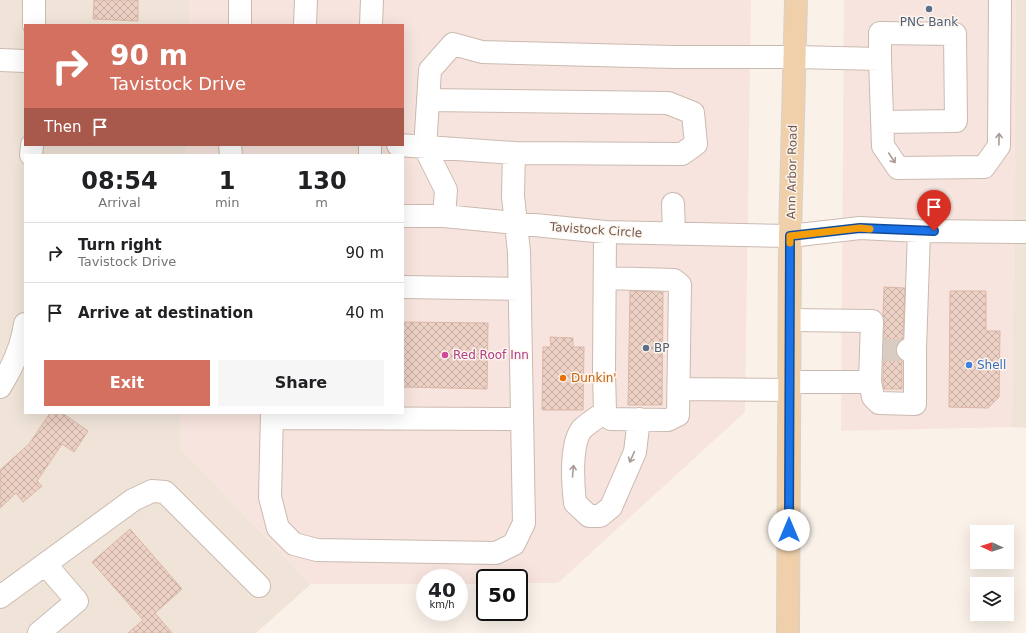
<!DOCTYPE html>
<style>
body{margin:0;font-family:"DejaVu Sans",sans-serif;background:#f6f6f6;color:#202124;height:100vh;display:flex;flex-direction:column;font-size:15px;white-space:nowrap}
*{box-sizing:border-box;margin:0}
p{font-size:13px;color:#757577}
.icon{flex:none;width:22px;height:22px;fill:none;stroke:currentColor;stroke-width:2;stroke-linecap:round;stroke-linejoin:round}
.map{position:relative;flex:1;overflow:hidden}
.sheet{position:absolute;left:24px;top:154px;width:380px;height:260px;display:flex;flex-direction:column;background:#fff;border-radius:0px;box-shadow:0 4px 16px #0002}
.sheet>*{flex:none}
.banner{position:absolute;left:24px;top:24px;width:380px;height:122px;border-radius:0px;box-shadow:0 4px 16px #0002;background:#d3705f;color:#fff;overflow:hidden}
.needle{width:26px;rotate:273deg}
.fabs{position:absolute;left:970px;top:525px;display:grid;gap:8px}
.fabs a{display:grid;place-items:center;width:44px;height:44px;border-radius:0px;background:#fff;box-shadow:0 4px 16px #0002;font-size:20px}
.speed{position:absolute;left:416px;top:569px;display:flex;gap:8px;font-size:20px;font-weight:700;text-align:center}
.speed>*{display:grid;place-content:center;width:52px;height:52px;border-radius:50%;background:#fff;box-shadow:0 4px 16px #0002;line-height:1}
.speed small{font-size:10px;font-weight:400}
.speed .limit{border:2px solid #111;border-radius:6px;background:#fff;color:#111}
.pin{position:absolute;display:grid;place-items:center;width:34px;height:34px;color:#fff;margin:-41px -17px;border-radius:50% 50% 50% 0;rotate:-45deg;box-shadow:0 0 4px #0007}
.pin .icon{rotate:45deg}
.me{position:absolute;width:44px;margin:-22px;rotate:0deg;stroke-linejoin:round;filter:drop-shadow(0 0 3px #0008)}
.turn{display:flex;align-items:center;gap:14px;height:84px;padding:0 20px;font-size:18px}
.turn .icon{width:52px;height:52px;stroke-width:2.5}
.turn b{display:block;font-size:28px;line-height:34px}
.then{display:flex;align-items:center;height:38px;padding:0 20px;background:#0003;gap:8px;font-size:15px}
.eta{display:flex;justify-content:space-evenly;align-items:center;height:68px;text-align:center}
.eta b{font-size:24px;font-weight:800;line-height:28px}
.action{display:flex;gap:8px;margin-top:auto;padding:8px 20px}
.action a{flex:1;height:46px;border-radius:0px;background:#d3705f;color:#fff;font-size:16px;font-weight:800;line-height:46px;text-align:center}
.action a+a{background:#f6f6f6;color:#202124}
ul{padding:0;list-style:none}
li{display:flex;align-items:center;gap:12px;height:60px;padding:0 20px;border-top:1px solid #e0e0e0}
li div{flex:1}
li b{display:block;font-size:15px}
li em{font-style:normal}
.map>svg:first-child{display:block}
.residential{fill:#f0e4d8}
.commercial{fill:#f8e4de}
.building{fill:url(#building-cross-hatch);stroke:#dcb7a7}
.lines{fill:none;stroke-linecap:round;stroke-linejoin:round}
.minor-tunnel{stroke:#d8ccc3;stroke-width:22;stroke-dasharray:22 11;stroke-linecap:butt}
.minor-casing{stroke:#cbbab0;stroke-width:24}
.major-casing{stroke:#d7d1ce;stroke-width:24}
.minor{stroke:#fff;stroke-width:22}
.major{stroke:#efd0aa;stroke-width:22}
.oneway{stroke:#aa9b96}
.route-casing{stroke:#114b97;stroke-width:10}
.route{stroke:#1a73e8;stroke-width:7}
.slow{stroke:#f59e0b;stroke-width:7}
.service-dot{fill:#5c6f8a;stroke:#fdf6ef;stroke-width:1.5}
.hotel-dot{fill:#d1479c;stroke:#fdf6ef;stroke-width:1.5}
.shop-dot{fill:#3f7fe0;stroke:#fdf6ef;stroke-width:1.5}
.food-dot{fill:#e8710a;stroke:#fdf6ef;stroke-width:1.5}
.labels{text-anchor:middle;stroke-width:3;stroke-linejoin:round;paint-order:stroke}
.service-label{font-size:12px;fill:#4e5e75;stroke:#fdf6ef}
.street-label{font-size:12px;fill:#715950;stroke:#fdf6ef}
.hotel-label{font-size:12px;fill:#b23c85;stroke:#fdf6ef;text-anchor:start}
.shop-label{font-size:12px;fill:#366cbe;stroke:#fdf6ef;text-anchor:start}
.food-label{font-size:12px;fill:#c56008;stroke:#fdf6ef;text-anchor:start}
</style>
<div class="map">
<svg width="1026" height="633" viewBox="0 0 1026 633">
<defs>
<pattern id="building-cross-hatch" width="8" height="8" patternUnits="userSpaceOnUse"><rect width="8" height="8" fill="#ecd1c4"/><path d="M0 0l8 8M0 8l8-8" fill="none" stroke="#c4ada2"/></pattern>
</defs>
<rect width="100%" height="100%" fill="#faf2e9"/>
<!-- residential -->
<path class="residential" d="M0,0h189v25h-164v120h161v10h-161v258h155v35l131,136 -55,49h-256z
M1016,0h10v428l-14,-1z"/>
<!-- commercial -->
<path class="commercial" d="M189,0h562l-6,412 -187,171h-39v-5h-34v6h-26v-6h-34v6h-114l-131,-136v-35h223v-258h-217v-10h217v-120h-214z
M844,0h172l-4,427 -171,4z"/>
<!-- building -->
<path class="building" d="M94,0h44v21l-45,-2z
M884,287l21,1 -2,51 -6,6 -1,6 2,6 4,4v28h-18l-1,-8 1,-60 -1,-6z
M630,291l33,1 -1,113h-34z
M950,291h36v40h14l-1,66 -11,11 -39,-1z
M403,322l85,1 -1,66 -84,-2z
M550,337l23,1v9h11l-1,63h-41l1,-63h8z
M50,413h12l26,18 -14,21 -12,-8 -25,37 5,5 -19,16 -7,-9 -16,15v-38l29,-26z
M130,529l52,60 -27,24 17,20h-44l15,-13 -51,-58z"/>
<g class="lines">
<!-- minor-tunnel -->
<path class="minor-tunnel" d="M882,350h26"/>
<defs>
<path id="minor" d="M34,0v25
M240,25v-25
M305,25l1,-25
M371,25l1,-25
M880,59v-26l75,1 1,87 -74,1
M0,60l25,1
M230,145l1,10
M370,145v10
M398,145l116,8
M31,155l1,-10
M673,204l1,30
M403,216h41l161,16 185,4 70,-8 59,3 107,1
M444,216l2,-26 -21,-42 5,-78 23,-26 29,8 191,5h122l85,2 3,87 15,22 86,-1 15,-21 1,-146
M605,278l69,2 6,5 -2,130 -10,5 -57,-1 -6,-7 -1,-39 1,-141
M403,287l117,2
M790,320l82,1 -2,61h-80
M908,350l7,-1 4,-118
M870,382l3,15 6,6 36,1v-55
M0,387c12,-19 22,-41 25,-63
M679,389l111,1
M605,412c-7,5 -17,11 -23,17 -12,15 -9,56 -7,74l14,13h11l11,-9 24,-55 4,-33
M272,413l-2,84 8,31 16,16 23,6 179,3 18,-9 10,-21 -5,-271 -6,-56 1,-43 168,1 14,-10 -3,-31 -25,-10 -240,-3
M272,418l250,1
M0,597l133,-97 19,-9 13,1 94,94
M39,633l38,-32 -31,-36"/>
<path id="major" d="M788,633l2,-397 6,-236"/>
</defs>
<!-- minor casing -->
<use href="#minor" class="minor-casing"/>
<!-- major casing -->
<use href="#major" class="major-casing"/>
<!-- minor -->
<use href="#minor" class="minor"/>
<!-- major -->
<use href="#major" class="major"/>
</g>
<!-- one-way arrows -->
<defs><path id="oneway-shaft" d="M-6 0H5M1.5-3L5.5 0L1.5 3" fill="none" stroke-width="1.6" stroke-linecap="round" stroke-linejoin="round"/></defs>
<g class="oneway">
<use href="#oneway-shaft" transform="translate(999 139) rotate(-89)"/>
<use href="#oneway-shaft" transform="translate(892 158) rotate(57)"/>
<use href="#oneway-shaft" transform="translate(632 457) rotate(114)"/>
<use href="#oneway-shaft" transform="translate(573 471) rotate(-85)"/>
</g>
<g class="lines">
<defs>
<path id="route" d="M789,530l1,-294 70,-8 74,3"/>
</defs>
<!-- route casing -->
<use href="#route" class="route-casing"/>
<!-- route -->
<use href="#route" class="route"/>
<!-- slow -->
<path class="slow" d="M790,243v-7l70,-8 10,1"/>
</g>
<!-- markers -->
<g class="service-dot">
<circle cx="929" cy="9" r="4"/>
<circle cx="646" cy="348" r="4"/>
</g>
<circle class="hotel-dot" cx="445" cy="355" r="4"/>
<circle class="shop-dot" cx="969" cy="365" r="4"/>
<circle class="food-dot" cx="563" cy="378" r="4"/>
<g class="labels">
<!-- service labels -->
<g class="service-label">
<text x="929" y="26">PNC Bank</text>
<text x="654" y="352" text-anchor="start">BP</text>
</g>
<!-- street labels -->
<g class="street-label">
<text transform="translate(792 172) rotate(-89)" y="4">Ann Arbor Road</text>
<text transform="translate(596 230) rotate(4)" y="4">Tavistock Circle</text>
</g>
<!-- hotel labels -->
<g class="hotel-label">
<text x="453" y="359">Red Roof Inn</text>
</g>
<!-- shop labels -->
<g class="shop-label">
<text x="977" y="369">Shell</text>
</g>
<!-- food labels -->
<g class="food-label">
<text x="571" y="382">Dunkin'</text>
</g>
</g>
</svg>
<div class="fabs">
<a><svg class="needle" viewBox="-14 -14 28 28"><path d="M0-13l5 13h-10z" fill="#e53935"/><path d="M0 13l5-13h-10z" fill="#757577"/></svg></a>
<a><svg class="icon" aria-label="layers" viewBox="0 0 24 24"><path d="M12 4l9 5-9 5-9-5zM3 14l9 5 9-5"/></svg></a>
</div>
<div class="speed"><div>40<small>km/h</small></div><div class="limit">50</div></div>
<div class="pin" style="left:934px;top:231px;background:#d93025"><svg class="icon" aria-label="arrive" viewBox="0 0 24 24"><path d="M6 21V4h12l-3 4 3 4H6"/></svg></div>
<svg class="me" style="left:789px;top:530px" viewBox="-20 -20 40 40"><circle r="19" fill="#fff"/><path d="M0-13L10 11 0 6-10 11z" fill="#1a73e8"/></svg>
<div class="banner">
<div class="turn"><svg class="icon" aria-label="right" viewBox="0 0 24 24"><path d="M7 20v-9h11M14 6l5 5-5 5"/></svg><div><b>90 m</b>Tavistock Drive</div></div>
<div class="then">Then<svg class="icon" aria-label="arrive" viewBox="0 0 24 24"><path d="M6 21V4h12l-3 4 3 4H6"/></svg></div>
</div>
<section class="sheet">
<div class="eta">
<div><b>08:54</b><p>Arrival</p></div>
<div><b>1</b><p>min</p></div>
<div><b>130</b><p>m</p></div>
</div>
<ul>
<li><svg class="icon" aria-label="right" viewBox="0 0 24 24"><path d="M7 20v-9h11M14 6l5 5-5 5"/></svg><div><b>Turn right</b><p>Tavistock Drive</p></div><em>90 m</em></li>
<li><svg class="icon" aria-label="arrive" viewBox="0 0 24 24"><path d="M6 21V4h12l-3 4 3 4H6"/></svg><div><b>Arrive at destination</b></div><em>40 m</em></li>
</ul>
<div class="action"><a>Exit</a><a>Share</a></div>
</section>
</div>
